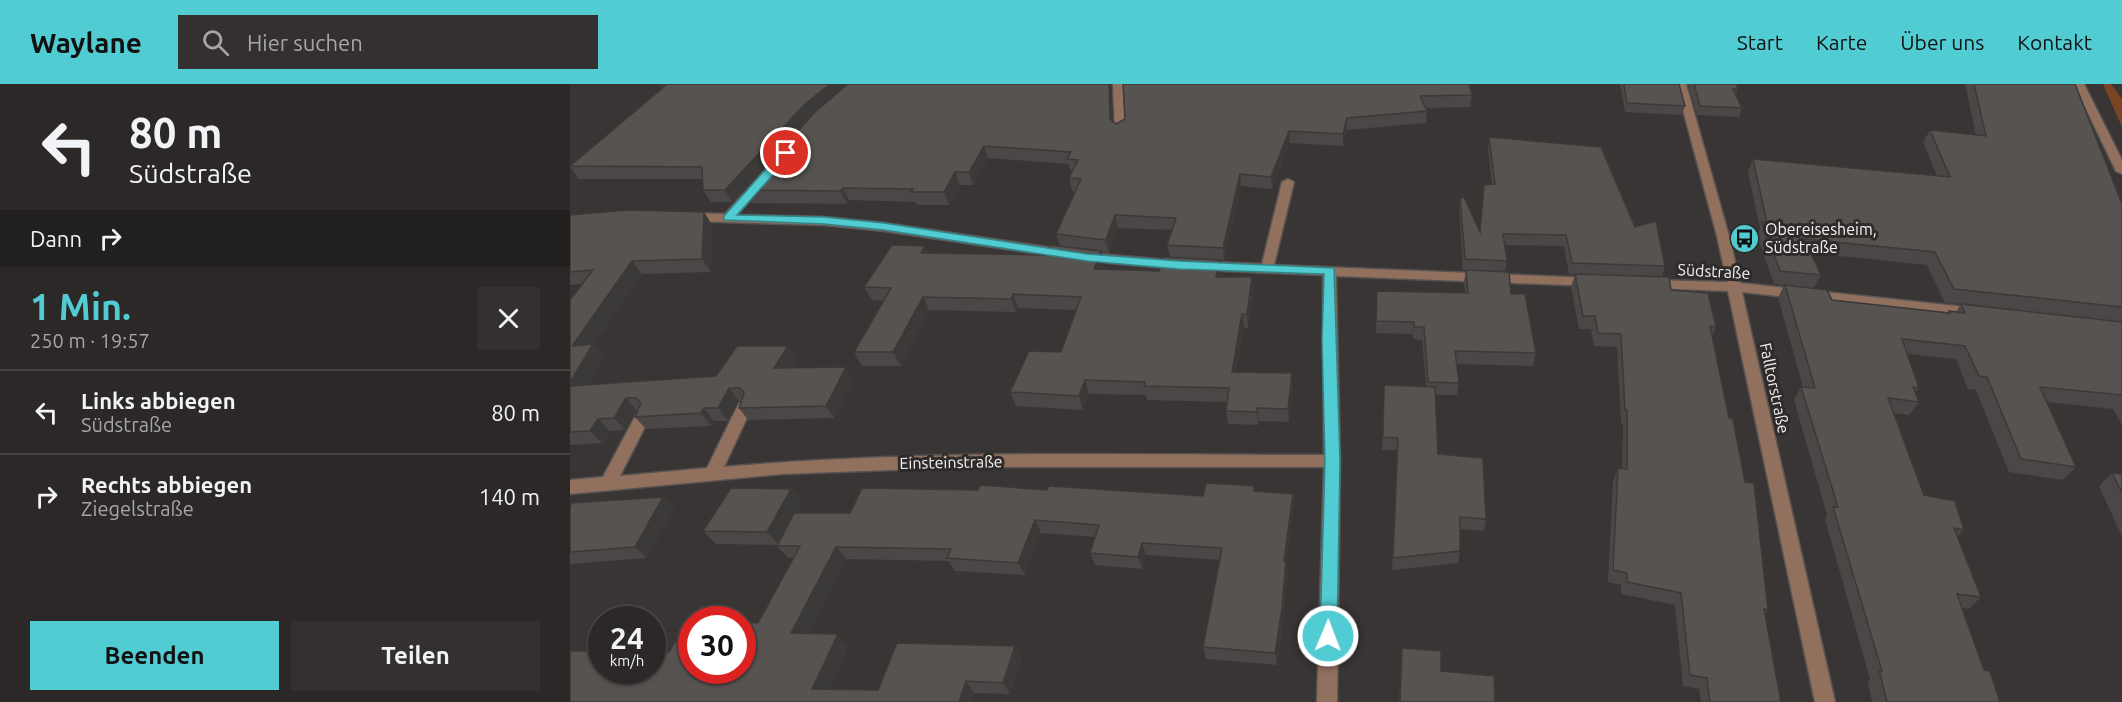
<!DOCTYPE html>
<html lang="de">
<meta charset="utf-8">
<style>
body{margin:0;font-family:Ubuntu,sans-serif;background:#33302f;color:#f1f3f6;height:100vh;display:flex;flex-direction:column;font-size:22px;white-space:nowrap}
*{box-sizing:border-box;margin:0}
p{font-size:20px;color:#a6a6a7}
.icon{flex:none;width:33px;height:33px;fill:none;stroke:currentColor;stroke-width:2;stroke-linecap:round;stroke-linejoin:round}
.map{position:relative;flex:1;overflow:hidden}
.panel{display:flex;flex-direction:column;background:#2b2827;width:570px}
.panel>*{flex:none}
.guide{background:#2b2827;color:#f1f3f6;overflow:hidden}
.speed{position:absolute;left:18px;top:522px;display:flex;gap:12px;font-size:30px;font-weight:700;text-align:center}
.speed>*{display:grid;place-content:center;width:78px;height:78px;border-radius:50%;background:#2b2827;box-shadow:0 2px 4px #0004,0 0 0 2px #474444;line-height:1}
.speed small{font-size:15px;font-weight:400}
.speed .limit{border:9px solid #d22;background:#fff;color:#111}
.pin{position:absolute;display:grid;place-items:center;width:51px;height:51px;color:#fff;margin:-26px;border:3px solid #fff;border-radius:50%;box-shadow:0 2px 6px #0007}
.me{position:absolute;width:66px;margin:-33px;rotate:1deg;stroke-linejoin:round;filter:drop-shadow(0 0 4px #0008)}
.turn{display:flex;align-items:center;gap:21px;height:126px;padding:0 30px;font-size:27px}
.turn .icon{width:78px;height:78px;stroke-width:2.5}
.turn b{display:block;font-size:42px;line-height:51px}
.then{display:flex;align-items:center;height:57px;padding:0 30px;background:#0003;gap:12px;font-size:22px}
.round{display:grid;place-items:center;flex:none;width:63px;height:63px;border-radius:0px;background:#33302f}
.headline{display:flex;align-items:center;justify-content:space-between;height:102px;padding:0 30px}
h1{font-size:36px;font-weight:700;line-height:45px;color:#51ccd2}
.button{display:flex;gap:12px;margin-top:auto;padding:12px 30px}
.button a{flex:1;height:69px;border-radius:0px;background:#51ccd2;color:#111;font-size:24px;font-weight:700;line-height:69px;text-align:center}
.button a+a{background:#33302f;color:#f1f3f6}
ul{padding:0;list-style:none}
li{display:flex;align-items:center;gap:18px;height:84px;padding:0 30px;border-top:2px solid #474444}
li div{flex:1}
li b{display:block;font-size:22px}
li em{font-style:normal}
header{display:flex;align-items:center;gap:36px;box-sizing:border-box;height:84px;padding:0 30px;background:#51ccd2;color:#111}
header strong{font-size:28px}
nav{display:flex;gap:33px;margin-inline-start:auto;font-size:21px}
.search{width:420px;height:54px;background:#33302f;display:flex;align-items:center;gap:15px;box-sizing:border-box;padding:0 21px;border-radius:0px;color:#a6a6a7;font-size:22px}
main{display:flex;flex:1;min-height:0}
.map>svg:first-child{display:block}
.green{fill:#7a4425}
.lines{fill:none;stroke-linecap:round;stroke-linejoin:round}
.minor-casing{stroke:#575352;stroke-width:3}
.minor{fill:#91705e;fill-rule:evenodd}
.wall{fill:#4a4746;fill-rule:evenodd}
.shaded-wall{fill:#3c3a39}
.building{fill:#565351;stroke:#3c3a39;stroke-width:1.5}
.route{fill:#51ccd2;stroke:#358588;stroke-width:1.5}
.labels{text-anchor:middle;stroke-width:6;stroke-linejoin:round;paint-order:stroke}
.poi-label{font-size:16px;fill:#f3f1f0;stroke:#2e2b2a;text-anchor:start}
.street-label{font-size:16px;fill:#f3f1f0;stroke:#2e2b2a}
</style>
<header>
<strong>Waylane</strong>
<div class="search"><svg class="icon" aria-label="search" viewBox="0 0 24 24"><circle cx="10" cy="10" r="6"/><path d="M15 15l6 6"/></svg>Hier suchen</div>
<nav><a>Start</a><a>Karte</a><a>Über uns</a><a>Kontakt</a></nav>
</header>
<main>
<section class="panel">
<div class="guide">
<div class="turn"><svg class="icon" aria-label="left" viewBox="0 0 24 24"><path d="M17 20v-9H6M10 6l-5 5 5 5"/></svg><div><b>80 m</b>Südstraße</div></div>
<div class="then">Dann<svg class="icon" aria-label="right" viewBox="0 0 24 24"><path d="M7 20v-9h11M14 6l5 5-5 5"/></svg></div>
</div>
<div class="headline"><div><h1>1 Min.</h1><p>250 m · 19:57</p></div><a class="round"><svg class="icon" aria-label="close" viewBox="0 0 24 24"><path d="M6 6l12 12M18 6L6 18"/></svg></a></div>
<ul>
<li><svg class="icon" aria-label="left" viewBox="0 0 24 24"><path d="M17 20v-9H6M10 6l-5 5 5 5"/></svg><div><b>Links abbiegen</b><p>Südstraße</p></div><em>80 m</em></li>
<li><svg class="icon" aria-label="right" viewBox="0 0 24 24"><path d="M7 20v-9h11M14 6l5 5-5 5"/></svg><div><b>Rechts abbiegen</b><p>Ziegelstraße</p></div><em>140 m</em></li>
</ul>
<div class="button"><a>Beenden</a><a>Teilen</a></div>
</section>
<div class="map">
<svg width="1552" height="618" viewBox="0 0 1552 618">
<rect width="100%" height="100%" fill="#393534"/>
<!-- green -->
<path class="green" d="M1533,0h8l11,15v28z"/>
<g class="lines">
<defs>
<path id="minor" d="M543,0h10l2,47 -5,3 -5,-3z
M1106,0h10l43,152 11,47 235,25 7,5 -7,5 -233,-26 93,410h-20l-87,-411 -78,-3 -7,-4 7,-4 77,2 -10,-46z
M1504,0h10l38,76v14l-6,-3z
M190,95l6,3 -29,33 87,2 60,6 203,30 92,8 83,3 20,-82 6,-3 6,3 -20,83 319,13 7,4 -7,4 -257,-10 4,185 -3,241h-20l7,-235h-352l-190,7 -212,20v-14l33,-3 34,-64h10l3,4 -30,59 87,-8 32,-65h10l3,4 -28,60c199,-18 400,-12 600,-12l-1,-180 -144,-6 -92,-8 -203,-30 -60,-6 -137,-4 -6,-4 6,-4 38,1 31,-34z"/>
</defs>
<!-- minor casing -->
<use href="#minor" class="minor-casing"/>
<!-- minor -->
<use href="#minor" class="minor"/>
</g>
<!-- wall -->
<path class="wall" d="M553,0l349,11 -2,12 -44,1 1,3 -1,12 -79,7 -4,16 -53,-3 -18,46 -31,-3 -17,74h-4l1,13v4l33,13 -6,38h-4l-8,44 57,15 -4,35 -30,-1 -1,4 -30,-1 -2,-13 1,-9 -80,-2 -1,-5 -57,-1 -6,16 -67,-4 -6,-14 51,-40 15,-42 -58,-2 -2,4 -87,-2 -28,56h-39l-8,-14 29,-51 -11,-1 -8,-13 61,-41 3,7 118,2 14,-9 -4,-12 19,-43h-3l-3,-13 3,-6h-1l-3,-8 -80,-6 -15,27h-13l-11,20h-32l-1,-3 -67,-2 -2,4 -96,-1 -7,-13 -12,12h-21l-8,-12v-11h-124l-9,-12v-1l92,-77 -2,-3 451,9 1,26 4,3 9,-5zM243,31l-68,74 65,-72zM548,144l54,2 -5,15 3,12 -11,14 -57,-2 2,-4 -3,-13 8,1z
M1050,0h59l6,22 -3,9 -57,-3z
M1118,0h48l2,5 -2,6 6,13 -3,9 -42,-2z
M1395,0h110l47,120v221l-9,-16 -66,-7 29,65 -13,13 -54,-8 -33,-82 -8,-1 -12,-30 -49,-5 12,34 -4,5 4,9 -10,13 -15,-2 30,82 40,35 -7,7 24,60 -12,12 -7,-1 22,62 16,32h-128l-4,-21 2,-2 -45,-160 2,-4 -33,-115 7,-13h2l-25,-89 6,-13 -10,-1 -17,-48 3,-8 -12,-56 5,-13 184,17 -14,-34 7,-12 46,5zM1241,169l116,12 18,38 16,1 -5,8 -7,-1 -1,2 -116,-13 -18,-12 7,-13z
M919,53l146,90 30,39 -3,11 9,13 45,37 -4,9 56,274 -3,5 16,87h-80l-2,-13 -16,-3 -8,-81 -54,-11v-9l-13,-3 5,-101 5,-13 4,1 1,-45 -2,-1 -4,-76 -23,-1 -3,-17h-12l-8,-42 4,-13h-6l-5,-28 -60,-1 3,16 -2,10 -42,-1 -4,-61 1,-11 19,33 13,-47 -4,-36z
M134,128l8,13 -1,47 -69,2 -48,70 10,12 -16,29 128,-9 72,-30 9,13 -6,9 62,12 -19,38 -86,2 -9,-12 2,-7h-2l-11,20h-14l-3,5 -65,3 -11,-12 2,-6 -12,19 -15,1 -8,12 -32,2v-145l12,-16 -12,1v-70z
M896,186l45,24 25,59 -3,13 -76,-2 2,19 -2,12h-21l2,59 48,65 -2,12 -24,-2v22l-2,12 -66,7 5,-120h-15l2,-65 42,1 -4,-46 -9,-1v-5l-37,-1 1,-42 88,2 -1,-11z
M1542,389l10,1v63l-23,-51z
M684,402l1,6 38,2 1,12 -8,55 2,12 -5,48 -6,44 -71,-6 -3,-12 17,-87 -74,-5 -4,14 -47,-4 -5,-12 5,-16 -54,-4 -16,42 -70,-4 -6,-10 -103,-2 -38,75 40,12 -19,43 49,1 137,-44 7,11 -12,37 -36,-1 -3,9h-401l99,-50 89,-29 35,-65h-5l-11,-12 1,-1 -62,-1 -13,-13 88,-42 11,13 -6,11h54l128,-23h69l156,6z
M93,413l11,11 -27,50 -77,6v-58z
M832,564l39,23 54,31h-96z"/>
<!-- shaded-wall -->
<path class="shaded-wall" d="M260,0h19l-39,33 -78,85 -7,-12 79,-85z
M539,0l2,11 2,36 -3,-12z
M777,34v12l-4,16v-12z
M719,47l1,12 -18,46 -1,-12z
M414,62l4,12 -15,27 -4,-13z
M385,88l5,13 -11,20 -5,-13z
M670,90l1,12 -17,74 -1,-12z
M273,104l6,12 -2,4 -7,-13z
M134,128l8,13 -1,47 -9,-13z
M545,131l3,13 -9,25 -3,-13z
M355,162l6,14 -10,-7z
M531,167l3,14 -7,18 -3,-14z
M650,176l1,13 -3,17 -2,-13z
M62,177l10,13 -48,70 10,12 -24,43 -10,-11 2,-42z
M682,193l2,13 -6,38 -1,-14z
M443,210l5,14 -2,4 -5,-13z
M353,213l6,13 -28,56 -8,-14z
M672,230l2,14 -10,57 -2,-13z
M218,262l9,13 -14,22 -9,-13z
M276,283l7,13 -19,38 -8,-12z
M722,289l1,14 -4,35 -1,-13z
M515,296l4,14 -6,16 -4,-14z
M159,304l10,13 -11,20 -10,-13z
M56,314l11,13 -12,19 -11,-12z
M134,324l10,13 -3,5 -10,-13z
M687,324l2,13 -1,4 -1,-13z
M28,335l12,12 -8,12 -12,-12z
M221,405l11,13 -23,43 -12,-13z
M723,410l1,12 -9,67 -1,-12z
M93,413l11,11 -27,50 -12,-11z
M465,436l6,13 -16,42 -7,-12z
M572,459l4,12 -4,14 -4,-12z
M266,463l10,12 -43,86 -12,-12z
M716,477l2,12 -5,48 -6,44 -2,-12z
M268,550l10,12 -24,54 -12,-11z
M445,562l7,11 -12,37 -7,-11z
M396,597l8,12 -3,9h-12z"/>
<!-- building -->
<path class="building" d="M92,0h168l-26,21 -79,85h-22l-1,-23 -132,-1 95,-80h-5z
M278,0h261l1,35 6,5 9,-5 -2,-35h346l3,11 -52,1 7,15 -80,7 -4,16 -54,-3 -18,46 -31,-3 -17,74 -56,-3 9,-27 -61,-3 -9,25 -50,-6 25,-55 -12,-1 9,-18 -11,-1 4,-7 -87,-6 -15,26h-14l-11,20h-33l2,-3 -70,-1 -3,3 -96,-1 71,-78z
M1054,0h55l6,22 -58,-3z
M1124,0h42l2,5h-5l9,19 -42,-2z
M1404,0h101l47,120v103l-168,-18 -19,-37 -131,-13 17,36 -41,-4 -18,-49 5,1 -14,-64 197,18 -20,-47 56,6z
M919,53l112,10 34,80 21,-6 9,45 -93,-3 -6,-28 -63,-1 4,27 -42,-2 -5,-61 4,-1 16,35 4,-47 11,-1z
M59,126l75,2 -2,47 -70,2 -60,85 21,-2 -23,38v-82l23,-30 -23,2v-57z
M322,161l33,1 -4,7 125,2 4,-10 51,6 -7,18 65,2 4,-14 57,3 -4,17h36l-5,37h-5l-10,58 60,1 -4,36 -31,-1v4l-31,-1 3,-23 -85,-2 1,-4 -60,-2 -6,16 -69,-4 19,-41 32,1 20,-55 -68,-3 -2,5 -88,-2 -30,55h-39l37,-64 -27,-1z
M896,186l43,2 2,22h14l11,59 -81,-2 4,32 -31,-1 -4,-55h-10v-5l-38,-1 1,-30 91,2z
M1005,190l94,3 2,13 37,3 8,34 -6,-1 19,92 4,1 12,63 9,1 14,127 -4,-1 17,93h-71l-3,-24 -17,-3 -9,-82 -54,-11v-9l-14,-3 5,-102 9,1v-59h-2l-4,-76 -23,-1 -3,-17h-12z
M1215,201l42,5 5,10 118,13 -1,-2 16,2 -4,-9 161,18v73l-82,-8 36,80 -55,-8 -34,-82 -8,-1 -14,-30 -63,-7 17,49 -6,-1 6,15 -31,-4 36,97 31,6 9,29 -10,-2 27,69 -24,-3 27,76 6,1 10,31h-113l-8,-32 3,1 -49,-164h5l-37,-120 14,1z
M167,262h51l-14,22 72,-1 -20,39 -87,2 5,-15 -4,-5h-11l-11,20h-14l-3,5 -66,4 6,-14 -5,-5h-10l-12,20 -16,1 -8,12 -20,1v-46l146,-10z
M814,301l51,2 3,67 45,4 3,61 -26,-2v34l-67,7 5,-120 -15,-1z
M1542,389l10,1v19z
M636,399l48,3v5l39,3 -9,67h2l-4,48 -7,44 -72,-6 19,-99 -80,-5 -4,14 -48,-4 9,-28 -64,-5 -17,43 -71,-5 4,-9 -115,-2 -45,86 47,1 -26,55 66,1 19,-47 118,3 -12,37 -37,-2 -7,21h-389v-51h32v19h50v-18h17l18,-30h5v48h50v-48l16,1 42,-77h-23l17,-33h56l12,-25 116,2 2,-5 67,5 2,-4 154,10z
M161,404l60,1 -24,43 -64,-1z
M93,413l-28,50 -65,5v-46l2,-3z
M832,564l39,3v20l53,5 1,26h-95z"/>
<!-- route -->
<path class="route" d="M216,66l5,3 -1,3 -53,59 87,2 60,6 203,31 92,7 155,7 6,193 -3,175 -3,6 -6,2 -6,-2 -2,-6 5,-175 -3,-120 2,-67 -145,-5 -92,-8 -203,-31 -60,-6 -100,-4v-4l58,-65z"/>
<!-- icons -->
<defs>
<symbol id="bus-disc" viewBox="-11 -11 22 22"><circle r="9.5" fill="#51ccd2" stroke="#2e2b2a"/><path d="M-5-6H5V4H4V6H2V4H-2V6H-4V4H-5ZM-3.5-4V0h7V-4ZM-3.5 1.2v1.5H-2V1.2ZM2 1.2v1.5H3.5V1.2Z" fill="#111"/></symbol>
</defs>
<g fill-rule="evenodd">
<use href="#bus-disc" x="1158" y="138" width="33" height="33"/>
</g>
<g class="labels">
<!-- poi labels -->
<g class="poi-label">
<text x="1195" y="151">Obereisesheim,<tspan x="1195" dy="18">Südstraße</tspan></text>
</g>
<!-- street labels -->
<g class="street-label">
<text transform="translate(1144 187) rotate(3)" y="6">Südstraße</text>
<text transform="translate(1205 304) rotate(78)" y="6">Falltorstraße</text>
<text transform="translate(381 378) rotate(-1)" y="6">Einsteinstraße</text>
</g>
</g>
</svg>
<div class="speed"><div>24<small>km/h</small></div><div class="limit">30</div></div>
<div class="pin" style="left:216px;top:69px;background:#d93025"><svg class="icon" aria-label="arrive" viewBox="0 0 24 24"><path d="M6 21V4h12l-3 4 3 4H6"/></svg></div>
<svg class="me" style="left:758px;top:552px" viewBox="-20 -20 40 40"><circle r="17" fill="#51ccd2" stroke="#fff" stroke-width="3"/><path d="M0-11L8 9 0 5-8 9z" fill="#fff"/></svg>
</div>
</main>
